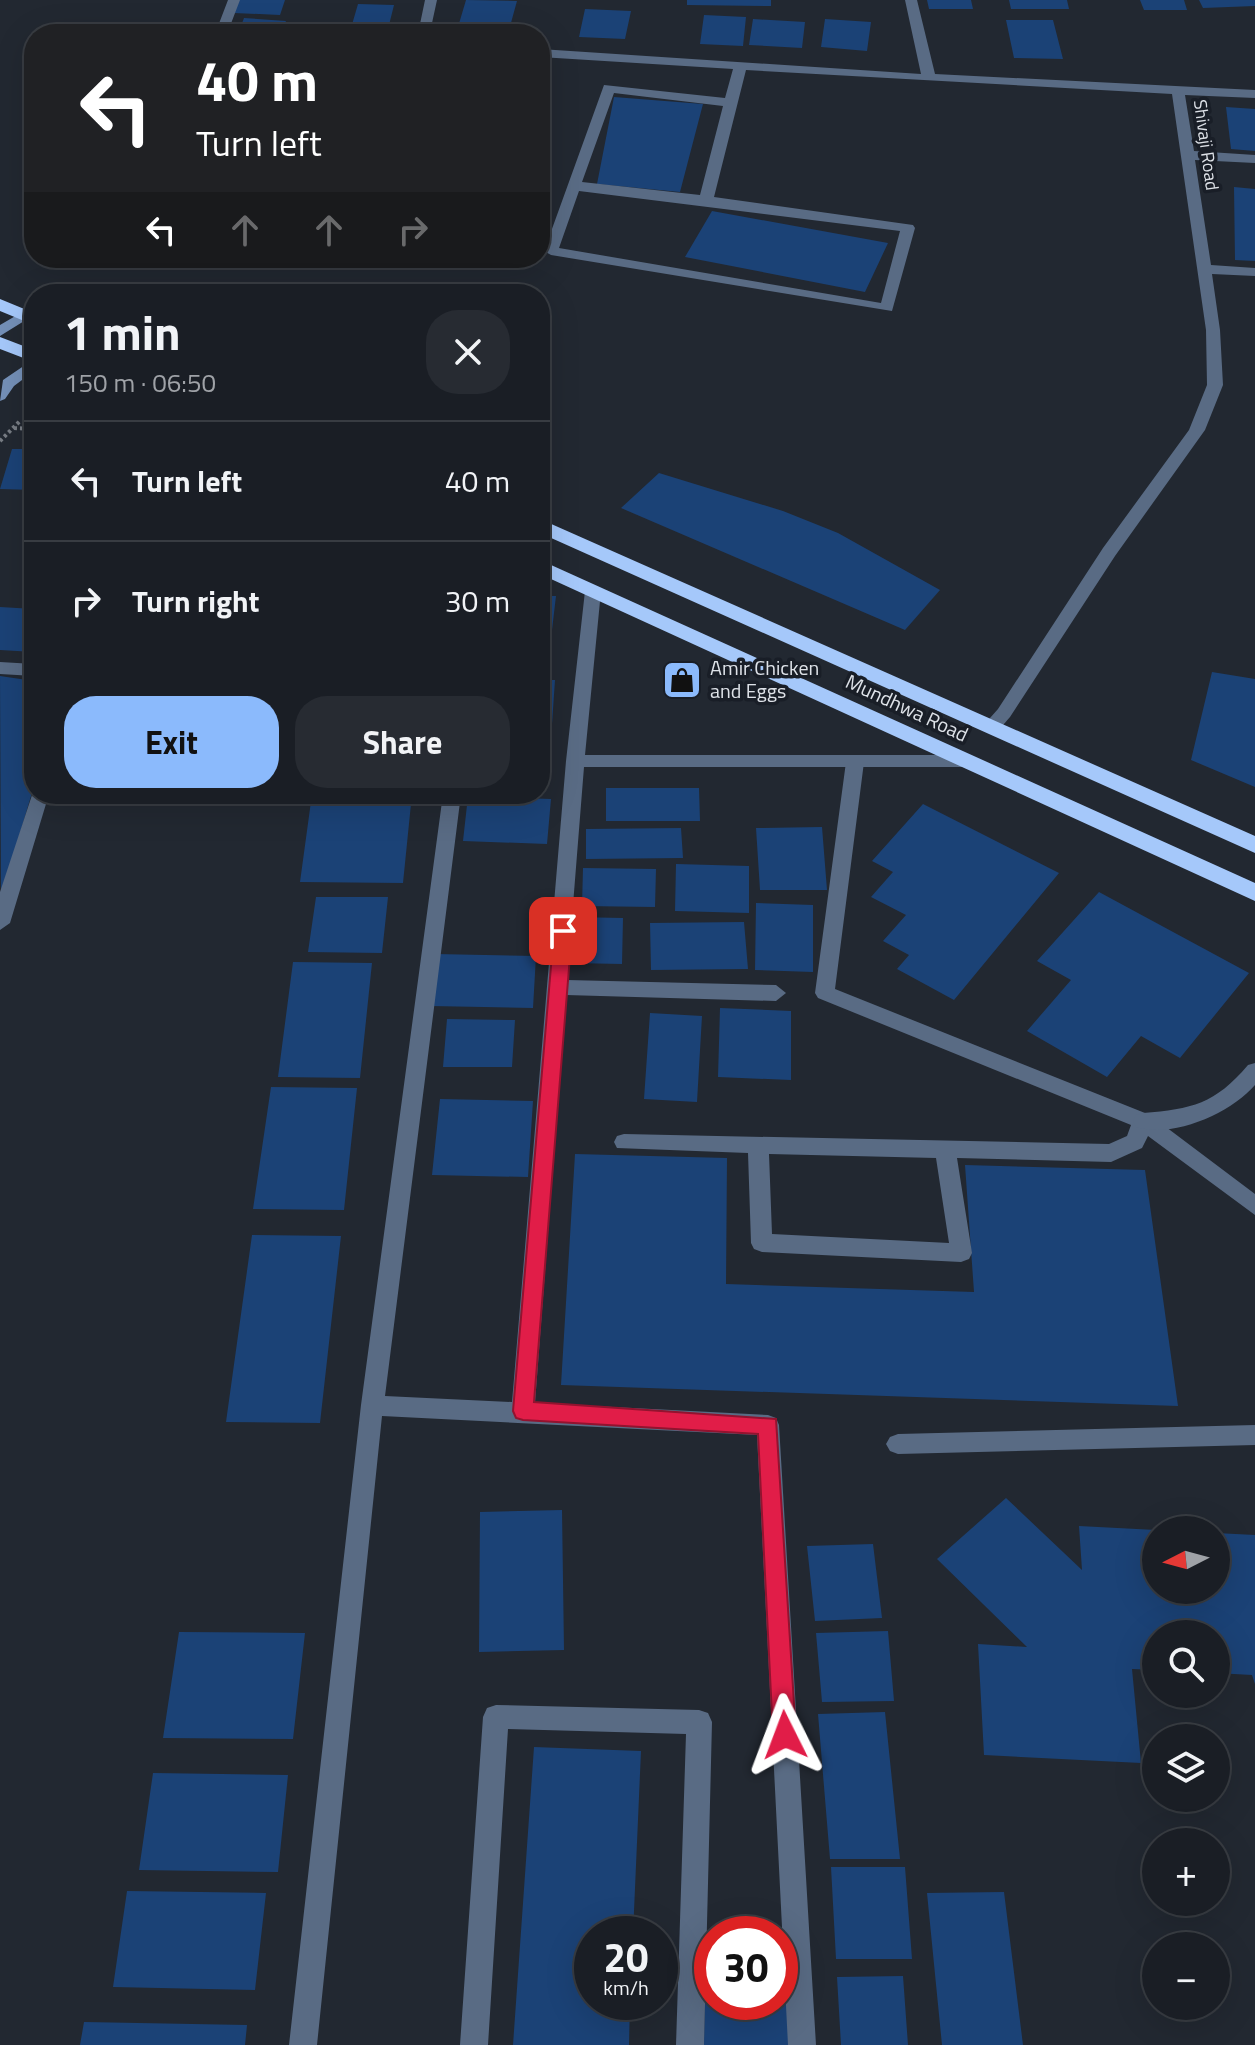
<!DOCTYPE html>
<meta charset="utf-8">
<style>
body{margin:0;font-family:"Titillium Web",sans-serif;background:#272b32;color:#f1f3f6;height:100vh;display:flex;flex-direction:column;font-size:30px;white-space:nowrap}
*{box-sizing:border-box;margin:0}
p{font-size:26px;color:#9fa2a7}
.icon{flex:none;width:44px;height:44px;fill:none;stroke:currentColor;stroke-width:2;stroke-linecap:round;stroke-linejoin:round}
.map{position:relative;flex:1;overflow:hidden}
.sheet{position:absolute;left:24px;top:284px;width:526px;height:520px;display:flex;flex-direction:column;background:#1a1e25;border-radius:32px;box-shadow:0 8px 32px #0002,0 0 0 2px #383c42}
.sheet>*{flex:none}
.banner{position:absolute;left:24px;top:24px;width:526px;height:244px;border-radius:32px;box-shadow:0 8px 32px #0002,0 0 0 2px #383c42;background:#202124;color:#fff;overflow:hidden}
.needle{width:52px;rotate:264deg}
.fabs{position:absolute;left:1142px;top:1516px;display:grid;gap:16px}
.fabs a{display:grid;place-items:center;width:88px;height:88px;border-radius:50%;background:#1a1e25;box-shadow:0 8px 32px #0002,0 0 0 2px #383c42;font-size:40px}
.speed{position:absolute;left:574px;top:1916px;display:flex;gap:16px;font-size:40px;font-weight:700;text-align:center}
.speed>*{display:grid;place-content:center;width:104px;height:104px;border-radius:50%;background:#1a1e25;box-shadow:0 8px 32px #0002,0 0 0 2px #383c42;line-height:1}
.speed small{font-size:20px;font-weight:400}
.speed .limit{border:12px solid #d22;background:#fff;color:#111}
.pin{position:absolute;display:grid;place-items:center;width:68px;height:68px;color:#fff;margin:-34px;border-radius:16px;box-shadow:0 4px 12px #0006}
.me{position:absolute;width:88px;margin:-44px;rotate:357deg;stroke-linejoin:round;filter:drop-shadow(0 0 6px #0008)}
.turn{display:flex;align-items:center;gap:28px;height:168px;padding:0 40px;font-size:36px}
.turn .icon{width:104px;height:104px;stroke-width:2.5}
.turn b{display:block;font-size:56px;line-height:68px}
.lanes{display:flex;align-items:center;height:76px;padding:0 40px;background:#0003;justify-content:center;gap:40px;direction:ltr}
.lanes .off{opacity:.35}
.round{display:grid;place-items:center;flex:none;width:84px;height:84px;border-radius:32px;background:#272b32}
.overview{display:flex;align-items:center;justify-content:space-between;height:136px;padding:0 40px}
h1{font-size:48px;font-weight:700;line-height:60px}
.button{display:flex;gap:16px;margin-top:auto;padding:16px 40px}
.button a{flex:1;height:92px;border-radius:32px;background:#8bbafc;color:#111;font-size:32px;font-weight:700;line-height:92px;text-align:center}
.button a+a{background:#272b32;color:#f1f3f6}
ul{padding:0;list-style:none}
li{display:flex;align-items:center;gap:24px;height:120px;padding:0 40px;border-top:2px solid #383c42}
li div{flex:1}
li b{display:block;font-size:30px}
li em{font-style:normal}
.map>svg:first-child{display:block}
.building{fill:#1b4276}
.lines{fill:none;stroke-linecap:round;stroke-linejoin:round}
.path{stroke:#777c84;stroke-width:4;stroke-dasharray:3 3;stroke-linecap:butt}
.lane{fill:#596b84;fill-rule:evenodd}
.street{fill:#596b84;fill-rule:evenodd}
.secondary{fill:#7490b8;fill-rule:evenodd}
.highway{fill:#a5c8fa;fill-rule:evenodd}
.route{fill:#e11d48;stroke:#92132f;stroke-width:2}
.labels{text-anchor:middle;stroke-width:7;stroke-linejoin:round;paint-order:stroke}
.far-street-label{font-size:18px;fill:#dee2e8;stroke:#191e27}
.poi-label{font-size:20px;fill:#dee2e8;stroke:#191e27;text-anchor:start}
.street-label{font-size:20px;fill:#dee2e8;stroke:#191e27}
</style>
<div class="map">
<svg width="1255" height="2045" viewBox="0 0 1255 2045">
<rect width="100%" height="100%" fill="#222831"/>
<!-- building -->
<path class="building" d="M239,0h46l-5,15 -46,-2z
M466,0l51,1 -8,29 -51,-3z
M687,0h84v6l-84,-1z
M927,0h44l2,9h-44z
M1009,0h58l2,9h-58z
M1140,0h44l3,10h-43z
M1199,0h56v6l-52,2z
M358,4l36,1 -6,24 -37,-1z
M585,9l46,2 -6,28 -46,-2z
M704,15l42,2 -3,29 -43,-2z
M244,18l42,3 -6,13h-42z
M753,19l52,3 -3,26 -53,-3z
M825,19l46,3 -4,29 -46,-4z
M1006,20h47l10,39 -49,-1z
M614,97l89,7 -23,88 -83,-8z
M1226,107l29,2v42l-24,-2z
M1234,187l21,2v72l-20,-1z
M712,211l176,32 -23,49 -180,-35z
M12,449h22v41l-34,-1z
M659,473l124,38 55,22 102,57 -35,40 -284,-122z
M540,596h16l-8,68 -8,-1z
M0,607l34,2v43l-34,-2z
M1212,672l43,7v108l-64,-27z
M0,676l34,5v105l-33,111z
M540,680h15l-7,103h-8z
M606,788h93l1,33h-94z
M312,794h100l-9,89 -103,-1z
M468,796l83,3 -4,45 -84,-3z
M923,804l136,69 -105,127 -57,-31 12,-14 -26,-14 23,-26 -35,-18 22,-25 -21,-11z
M822,827l5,63h-67l-4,-62z
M681,828l2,30 -97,1v-30z
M676,864l73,2v47l-74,-2z
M583,868l73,1 -1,38 -73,-1z
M1099,892l150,81 -69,85 -39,-22 -34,41 -80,-46 44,-51 -34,-19z
M316,897h72l-6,56 -74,-1z
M756,903l57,2v67l-58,-2z
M573,917l50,1 -1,46 -50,-1z
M744,922l4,47 -97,1 -1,-47z
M435,954l101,2 -3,52 -103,-2z
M293,962l79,1 -12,115 -82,-1z
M720,1008l71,3v69l-73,-3z
M650,1013l52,3 -5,86 -53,-3z
M447,1019l68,1 -3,47h-69z
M271,1087l86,1 -13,122 -91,-1z
M440,1099l93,2 -5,76 -96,-2z
M575,1154l152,4 -1,126 248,8 -9,-127 180,5 33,236 -617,-21z
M252,1235l89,1 -21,187 -94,-1z
M1006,1498l76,72 -3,-44 77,4v60h60v-57l39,2v149l-3,-9 -36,-2v-39h-60v36l-24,-1 9,94 -157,-8 -6,-111 49,3 -90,-88z
M562,1510l2,140 -85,2 1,-140z
M873,1544l9,74 -67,3 -8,-75z
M888,1631l6,70 -72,1 -6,-69z
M179,1632l126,1 -12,106 -130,-1z
M885,1712l15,147h-70l-12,-145z
M534,1747l107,4 -8,183h-41v68h38l-1,43h-116z
M153,1773l135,2 -10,97 -139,-2z
M831,1867h74l7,92h-76z
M127,1891l139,2 -11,97 -142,-3z
M1004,1892l19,153h-81l-15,-152z
M903,1976l5,69h-67l-4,-68z
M705,1983l7,1v18h68v-13h11l-1,56h-86z
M84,2022l163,3 -2,20h-165z"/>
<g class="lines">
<!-- path -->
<path class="path" d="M14,428l20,1
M0,441l21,-21"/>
<!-- lane -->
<path class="lane" d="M228,0h12l-13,34h-12z
M0,662l34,2v12l-34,-2z
M855,756l9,6 -29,227 315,126 105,79v21l-107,-79 -6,12 -31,14 -154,-4 15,95 -3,6 -8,3 -199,-10 -8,-3 -3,-6 -3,-90 -131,-5 -3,-6 3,-6 7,-2 485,10 18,-8 4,-11 -313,-127 -3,-5 31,-231zM769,1154l167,4 13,85 -177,-9z
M34,789v5h15l-39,129 -10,7v-38z
M1255,1425v20l-357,9 -8,-3 -4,-7 4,-7 8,-3z"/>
<!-- street -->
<path class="street" d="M425,0h12l-5,23 9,11h-13l-8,-10z
M905,0h12l18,74 320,16v8l-70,-3 9,56 61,4v8l-60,-3 16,105 44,3v8l-43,-2 8,56 3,55 -18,45 -90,126 -105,161c-8,9 -13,18 -25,14l-3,-4 16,-18 105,-161 86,-118 18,-45 -1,-55 -34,-236 -426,-24 -32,127 199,28 2,3 -23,83 -341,-56 -7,-4 60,-166 121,13 8,-29 -193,-12v-8l381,25zM614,93l109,13 -23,89 -118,-13zM579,191l321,40 -19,72 -322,-55z
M593,585l8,6 -16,164h381l9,6 -9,6h-382l-17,213 209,5 10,8 -10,8 -210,-6 -31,408 233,12 8,3 3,7 37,620h-28l-31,-610 -375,-19 -65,629h-28l72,-640 82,-611h18l-76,602 127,6 54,-641 19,-170z
M1255,1063v22c-24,28 -82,54 -119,42l-3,-6 3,-6 7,-2c49,-4 72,-9 105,-48z
M496,1705l203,5 9,3 4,9 -8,323h-28l10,-311 -178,-5 -20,316h-28l23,-328 4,-9z"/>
<!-- secondary -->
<path class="secondary" d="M24,311l7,4 -2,3 -29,18v-11z
M34,359v12l-20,15 -9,13 -5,2 3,-21z"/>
<!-- highway -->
<path class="highway" d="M0,299l34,14v12l-34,-14z
M0,337l34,13v12l-34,-13z
M540,519l715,317v17l-715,-320z
M540,560l715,323v18l-715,-327z"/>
</g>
<!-- route -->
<path class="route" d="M563,924l9,7 -38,471 242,17 20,316 -3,8 -8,3 -8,-3 -4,-8 -15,-301 -235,-14 -7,-2 -3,-7 41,-480z"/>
<!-- icons -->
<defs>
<symbol id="shop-square" viewBox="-11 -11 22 22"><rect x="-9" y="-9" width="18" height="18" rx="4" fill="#8bbafc" stroke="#191e27"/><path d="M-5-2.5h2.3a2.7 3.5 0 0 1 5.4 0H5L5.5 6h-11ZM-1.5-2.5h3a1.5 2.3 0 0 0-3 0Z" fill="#111"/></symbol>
</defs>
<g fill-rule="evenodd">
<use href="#shop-square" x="660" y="658" width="44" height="44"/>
</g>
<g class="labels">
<!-- far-street labels -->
<g class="far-street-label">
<text transform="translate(1206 145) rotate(82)" y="6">Shivaji Road</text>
</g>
<!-- poi labels -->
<g class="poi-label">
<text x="710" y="675">Amir Chicken<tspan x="710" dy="23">and Eggs</tspan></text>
</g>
<!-- street labels -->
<g class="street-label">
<text transform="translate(907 708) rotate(25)" y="7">Mundhwa Road</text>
</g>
</g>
</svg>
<div class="fabs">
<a><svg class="needle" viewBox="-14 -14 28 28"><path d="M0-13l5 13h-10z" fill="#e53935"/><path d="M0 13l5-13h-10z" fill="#9fa2a7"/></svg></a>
<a><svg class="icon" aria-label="search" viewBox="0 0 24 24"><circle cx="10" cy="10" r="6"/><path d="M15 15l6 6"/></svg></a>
<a><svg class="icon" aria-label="layers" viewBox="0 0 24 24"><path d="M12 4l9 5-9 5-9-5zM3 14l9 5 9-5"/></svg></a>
<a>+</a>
<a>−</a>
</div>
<div class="speed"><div>20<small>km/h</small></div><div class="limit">30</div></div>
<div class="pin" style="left:563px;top:931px;background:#d93025"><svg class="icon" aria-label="arrive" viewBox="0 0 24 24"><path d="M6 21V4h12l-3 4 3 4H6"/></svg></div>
<svg class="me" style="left:785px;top:1735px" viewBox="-20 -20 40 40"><path d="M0-17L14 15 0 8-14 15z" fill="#e11d48" stroke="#fff" stroke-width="4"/></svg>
<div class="banner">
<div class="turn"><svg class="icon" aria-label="left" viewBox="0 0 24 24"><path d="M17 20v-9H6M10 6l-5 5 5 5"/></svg><div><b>40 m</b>Turn left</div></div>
<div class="lanes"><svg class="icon" aria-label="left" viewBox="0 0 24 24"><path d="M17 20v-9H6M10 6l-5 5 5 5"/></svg><svg class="icon off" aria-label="ahead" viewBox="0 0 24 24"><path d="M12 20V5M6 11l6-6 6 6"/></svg><svg class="icon off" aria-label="ahead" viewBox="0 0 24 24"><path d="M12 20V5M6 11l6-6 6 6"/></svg><svg class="icon off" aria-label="right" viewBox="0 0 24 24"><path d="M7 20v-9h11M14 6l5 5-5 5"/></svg></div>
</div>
<section class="sheet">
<div class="overview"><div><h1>1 min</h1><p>150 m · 06:50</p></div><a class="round"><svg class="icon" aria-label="close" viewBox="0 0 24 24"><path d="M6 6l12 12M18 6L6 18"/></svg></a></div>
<ul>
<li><svg class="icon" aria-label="left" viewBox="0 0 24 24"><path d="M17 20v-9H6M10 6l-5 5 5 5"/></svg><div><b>Turn left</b></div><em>40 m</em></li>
<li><svg class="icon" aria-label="right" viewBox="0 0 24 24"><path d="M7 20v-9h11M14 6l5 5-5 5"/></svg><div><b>Turn right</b></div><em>30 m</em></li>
</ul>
<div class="button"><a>Exit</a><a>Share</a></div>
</section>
</div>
